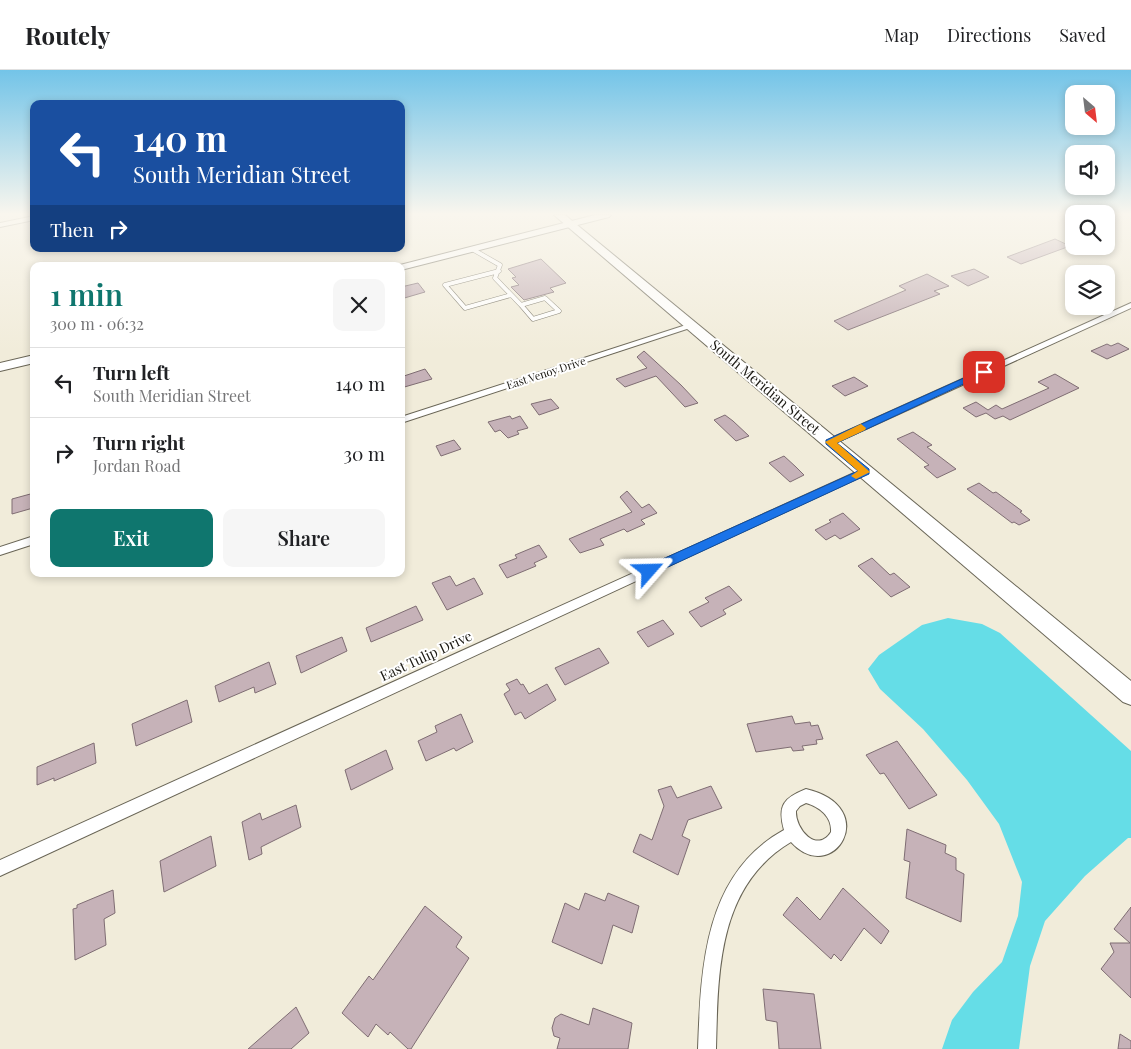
<!DOCTYPE html>
<meta charset="utf-8">
<style>
body{margin:0;font-family:"Playfair Display",serif;background:#f6f6f6;color:#202124;height:100vh;display:flex;flex-direction:column;font-size:19px;white-space:nowrap}
*{box-sizing:border-box;margin:0}
p{font-size:16px;color:#757577}
.icon{flex:none;width:28px;height:28px;fill:none;stroke:currentColor;stroke-width:2;stroke-linecap:round;stroke-linejoin:round}
.map{position:relative;flex:1;overflow:hidden}
.side{position:absolute;left:30px;top:192px;width:375px;height:315px;display:flex;flex-direction:column;background:#fff;border-radius:10px;box-shadow:0 2px 8px #0003}
.side>*{flex:none}
.guide{position:absolute;left:30px;top:30px;width:375px;height:152px;border-radius:10px;box-shadow:0 2px 8px #0003;background:#1a4fa0;color:#fff;overflow:hidden}
.needle{width:32px;rotate:152deg}
.controls{position:absolute;left:1065px;top:15px;display:grid;gap:10px}
.controls a{display:grid;place-items:center;width:50px;height:50px;border-radius:10px;background:#fff;box-shadow:0 2px 8px #0003;font-size:25px}
.pin{position:absolute;display:grid;place-items:center;width:42px;height:42px;color:#fff;margin:-21px;border-radius:10px;box-shadow:0 2px 8px #0006}
.me{position:absolute;width:55px;margin:-28px;rotate:65deg;stroke-linejoin:round;filter:drop-shadow(0 0 4px #0008)}
.turn{display:flex;align-items:center;gap:18px;height:105px;padding:0 20px;font-size:22px}
.turn .icon{width:65px;height:65px;stroke-width:2.5}
.turn b{display:block;font-size:35px;line-height:42px}
.then{display:flex;align-items:center;height:48px;padding:0 20px;background:#0003;gap:10px;font-size:19px}
.round{display:grid;place-items:center;flex:none;width:52px;height:52px;border-radius:10px;background:#f6f6f6}
.head{display:flex;align-items:center;justify-content:space-between;height:85px;padding:0 20px}
h1{font-size:30px;font-weight:600;line-height:38px;color:#0f766e}
.primary-button{display:flex;gap:10px;margin-top:auto;padding:10px 20px}
.primary-button a{flex:1;height:58px;border-radius:10px;background:#0f766e;color:#fff;font-size:20px;font-weight:600;line-height:58px;text-align:center}
.primary-button a+a{background:#f6f6f6;color:#202124}
ul{padding:0;list-style:none}
li{display:flex;align-items:center;gap:15px;height:70px;padding:0 20px;border-top:1px solid #e0e0e0}
li div{flex:1}
li b{display:block;font-size:19px}
li em{font-style:normal}
header{display:flex;align-items:center;gap:30px;box-sizing:border-box;height:70px;padding:0 25px;background:#fff;border-bottom:1px solid #e0e0e0}
header strong{font-size:24px}
nav{display:flex;gap:28px;margin-inline-start:auto;font-size:18px}
.map>svg:first-child{display:block}
.water{fill:#65dde7}
.building{fill:#c6b2b8;stroke:#7f6d73}
.lines{fill:none;stroke-linecap:round;stroke-linejoin:round}
.lane-casing{stroke:#696556;stroke-width:5}
.street-casing{stroke:#696556;stroke-width:2}
.secondary-casing{stroke:#696556;stroke-width:2}
.primary-casing{stroke:#696556;stroke-width:2}
.lane{stroke:#fff;stroke-width:4}
.street{fill:#fff;fill-rule:evenodd}
.secondary{fill:#fff;fill-rule:evenodd}
.primary{fill:#fff;fill-rule:evenodd}
.route{fill:#1a73e8;stroke:#114b97}
.slow{fill:#f59e0b}
.labels{text-anchor:middle;stroke-width:4;stroke-linejoin:round;paint-order:stroke}
.far-street-label{font-size:11px;fill:#1a1812;stroke:#fff}
.street-label{font-size:14px;fill:#1a1812;stroke:#fff}
</style>
<header>
<strong>Routely</strong>
<nav><a>Map</a><a>Directions</a><a>Saved</a></nav>
</header>
<div class="map">
<svg width="1131" height="979" viewBox="0 0 1131 979">
<rect width="100%" height="100%" fill="#f1ecda"/>
<!-- water -->
<path class="water" d="M948,548l34,6 18,9 131,118v87h-3l-43,38 -40,45 -15,45 -11,83h-77l10,-29 21,-28 29,-30 16,-46 4,-34 -23,-58 -32,-44 -44,-51 -43,-40 -12,-20 11,-14 43,-30z"/>
<!-- building -->
<path class="building" d="M1055,169l15,7 -49,18 -14,-7z
M541,189l25,24 -16,5 4,4 -30,8 -13,-13 8,-2 -7,-7 4,-1 -8,-8z
M974,199l15,8 -21,9 -17,-10z
M927,204l22,12 -15,5 6,3 -92,36 -14,-9 72,-31 -7,-4z
M418,213l7,9 -24,7v-12z
M1118,273l11,6 -22,10 -16,-8 16,-7 4,2z
M644,281l37,34 17,18 -13,4 -29,-31 -31,11 -9,-8 31,-11 -10,-11z
M425,299l7,10 -31,9v-11z
M1055,304l24,14 -69,32 -7,-4 -8,3 -9,-6 -10,4 -13,-9 13,-6 12,8 8,-5 6,4 47,-21 -11,-6z
M854,307l14,9 -23,10 -13,-10z
M551,329l8,9 -20,7 -8,-11z
M725,345l8,6 16,15 -13,5 -22,-21z
M510,346l2,3 8,-3 8,12 -11,3 2,3 -11,4 -8,-8 -5,2 -7,-10z
M913,362l19,13 -5,2 29,22 -19,9 -13,-11 5,-2 -32,-26z
M454,370l7,9 -20,7 -5,-10z
M784,386l12,11 8,8 -14,7 -21,-19z
M979,413l14,10 3,-1 26,19 -2,1 10,8 -11,5 -5,-3 -2,1 -45,-34z
M627,421l15,17 7,-4 8,9 -16,7 4,4 -18,8 -3,-3 -24,10 4,6 -24,8 -11,-14 63,-27 -12,-15z
M34,423l-1,15 -21,6v-15z
M843,443l17,16 -20,10 -5,-4 -9,5 -11,-10 16,-8 -2,-2z
M539,475l8,12 -13,6 2,3 -29,12 -8,-13 18,-7 -2,-3z
M872,488l18,17 4,-2 16,14 -19,10 -33,-31z
M450,506l6,10 18,-8 9,16 -36,16 -15,-27z
M729,516l13,14 -19,10 3,4 -25,13 -12,-15 20,-10 -4,-4z
M416,536l7,14 -52,22 -5,-14z
M663,550l11,14 -26,13 -11,-15z
M342,567l5,14 -46,22 -5,-17z
M599,578l10,15 -44,22 -10,-17z
M269,592l7,22 -21,9 -1,-6 -35,15 -4,-16z
M517,609l4,6 2,-1 6,10 18,-10 9,16 -31,19 -4,-7 -6,3 -11,-21 6,-4 -4,-6z
M187,630l5,22 -56,24 -4,-22z
M461,644l12,28 -17,9 -2,-3 -28,13 -8,-20 19,-9 -2,-6z
M792,646l3,8 15,-2 1,4 7,-1 5,14 -7,1 1,4 -15,2 2,4 -11,1 -2,-4 -35,5 -9,-28z
M897,671l40,54 -28,14 -25,-36 -4,1 -14,-19z
M94,673l2,20 -42,18v-3l-17,7v-18z
M386,680l7,19 -42,21 -6,-20z
M671,716l6,12 34,-12 11,22 -34,12 -6,16 8,4 -12,35 -45,-23 7,-18 12,6 12,-34 -6,-16z
M296,735l5,22 -40,20 1,7 -13,6 -7,-38 18,-9 2,7z
M907,759l39,16 -1,8 11,5v12l8,4 -3,48 -55,-24 4,-36 -6,-2z
M211,766l5,30 -52,26 -4,-31z
M843,818l46,43 -8,13 -17,-16 -23,33 -7,-7 -3,5 -48,-44 14,-18 23,23z
M113,820l2,23 -11,6 2,26 -31,15 -2,-51 4,-1v-3z
M585,823l20,8 3,-8 31,13 -7,27 -19,-8 -11,39 -50,-22 13,-39 14,7z
M425,836l37,31 -6,10 13,11 -58,91h-3l-18,-17 -2,3 -12,-11 -8,13 -26,-24 27,-37 4,4z
M1131,837v91l-30,-29 13,-17 -4,-9h20l-16,-14z
M763,919l51,5 7,55h-42l-2,-27 -11,-2z
M296,937l13,26 -18,16h-43z
M593,938l39,15 -4,26h-71l3,-11 -6,-2 -2,-8 3,-10 6,-4 28,11z
M1120,964l11,7v8h-13z"/>
<g class="lines">
<defs>
<path id="lane" d="M472,179l28,16 -5,13 26,27
M499,201l-54,14 20,23 46,-13
M545,228l14,13 -26,8 -12,-14z"/>
<path id="street" d="M34,146v4l-34,7v-4z
M1131,233v5l-298,136 -3,1 -5,-3 2,-2z
M689,254l7,2 -295,97v-6z
M865,398l4,1 1,2 -1,2 -869,403v-16z
M34,466v8l-34,11v-8z
M806,719c77,18 27,99 -15,53 -74,44 -73,131 -75,207h-18c3,-82 6,-175 86,-219 -7,-25 0,-32 22,-41zM806,733c14,4 26,14 25,29 -14,22 -36,-3 -35,-21l4,-5z"/>
<path id="secondary" d="M595,145h16l-2,2 -208,53v-4h-5z
M34,285v8l-34,8v-8z"/>
<path id="primary" d="M554,145h11l566,466v24l-8,-3z"/>
</defs>
<!-- lane casing -->
<use href="#lane" class="lane-casing"/>
<!-- street casing -->
<use href="#street" class="street-casing"/>
<!-- secondary casing -->
<use href="#secondary" class="secondary-casing"/>
<!-- primary casing -->
<use href="#primary" class="primary-casing"/>
<!-- lane -->
<use href="#lane" class="lane"/>
<!-- street -->
<use href="#street" class="street"/>
<!-- secondary -->
<use href="#secondary" class="secondary"/>
<!-- primary -->
<use href="#primary" class="primary"/>
</g>
<!-- sky -->
<linearGradient id="sky" x2="0" y2="1"><stop stop-color="#73c4e8"/><stop offset="0.51" stop-color="#f9f6ee"/><stop offset="1" stop-color="#f9f6ee" stop-opacity="0"/></linearGradient>
<rect width="1131" height="282" fill="url(#sky)"/>
<!-- route -->
<path class="route" d="M984,299l4,3 -1,1 -150,70 32,26v5l-216,100h-8l-2,-3 2,-4 213,-96 -32,-27v-4z"/>
<!-- slow -->
<path class="slow" d="M861,354l5,4 -1,2 -28,13 33,29 -14,7 -5,-3 7,-5 -33,-29z"/>
<g class="labels">
<!-- far-street labels -->
<g class="far-street-label">
<text transform="translate(546 303) rotate(-18)" y="4">East Venoy Drive</text>
</g>
<!-- street labels -->
<g class="street-label">
<text transform="translate(765 317) rotate(40)" y="5">South Meridian Street</text>
<text transform="translate(426 586) rotate(-25)" y="5">East Tulip Drive</text>
</g>
</g>
</svg>
<div class="controls">
<a><svg class="needle" viewBox="-14 -14 28 28"><path d="M0-13l5 13h-10z" fill="#e53935"/><path d="M0 13l5-13h-10z" fill="#757577"/></svg></a>
<a><svg class="icon" aria-label="sound" viewBox="0 0 24 24"><path d="M4 9h4l5-4v14l-5-4H4zM17 9q2 3 0 6"/></svg></a>
<a><svg class="icon" aria-label="search" viewBox="0 0 24 24"><circle cx="10" cy="10" r="6"/><path d="M15 15l6 6"/></svg></a>
<a><svg class="icon" aria-label="layers" viewBox="0 0 24 24"><path d="M12 4l9 5-9 5-9-5zM3 14l9 5 9-5"/></svg></a>
</div>
<div class="pin" style="left:984px;top:302px;background:#d93025"><svg class="icon" aria-label="arrive" viewBox="0 0 24 24"><path d="M6 21V4h12l-3 4 3 4H6"/></svg></div>
<svg class="me" style="left:649px;top:501px" viewBox="-20 -20 40 40"><path d="M0-17L14 15 0 8-14 15z" fill="#1a73e8" stroke="#fff" stroke-width="4"/></svg>
<div class="guide">
<div class="turn"><svg class="icon" aria-label="left" viewBox="0 0 24 24"><path d="M17 20v-9H6M10 6l-5 5 5 5"/></svg><div><b>140 m</b>South Meridian Street</div></div>
<div class="then">Then<svg class="icon" aria-label="right" viewBox="0 0 24 24"><path d="M7 20v-9h11M14 6l5 5-5 5"/></svg></div>
</div>
<section class="side">
<div class="head"><div><h1>1 min</h1><p>300 m · 06:32</p></div><a class="round"><svg class="icon" aria-label="close" viewBox="0 0 24 24"><path d="M6 6l12 12M18 6L6 18"/></svg></a></div>
<ul>
<li><svg class="icon" aria-label="left" viewBox="0 0 24 24"><path d="M17 20v-9H6M10 6l-5 5 5 5"/></svg><div><b>Turn left</b><p>South Meridian Street</p></div><em>140 m</em></li>
<li><svg class="icon" aria-label="right" viewBox="0 0 24 24"><path d="M7 20v-9h11M14 6l5 5-5 5"/></svg><div><b>Turn right</b><p>Jordan Road</p></div><em>30 m</em></li>
</ul>
<div class="primary-button"><a>Exit</a><a>Share</a></div>
</section>
</div>
